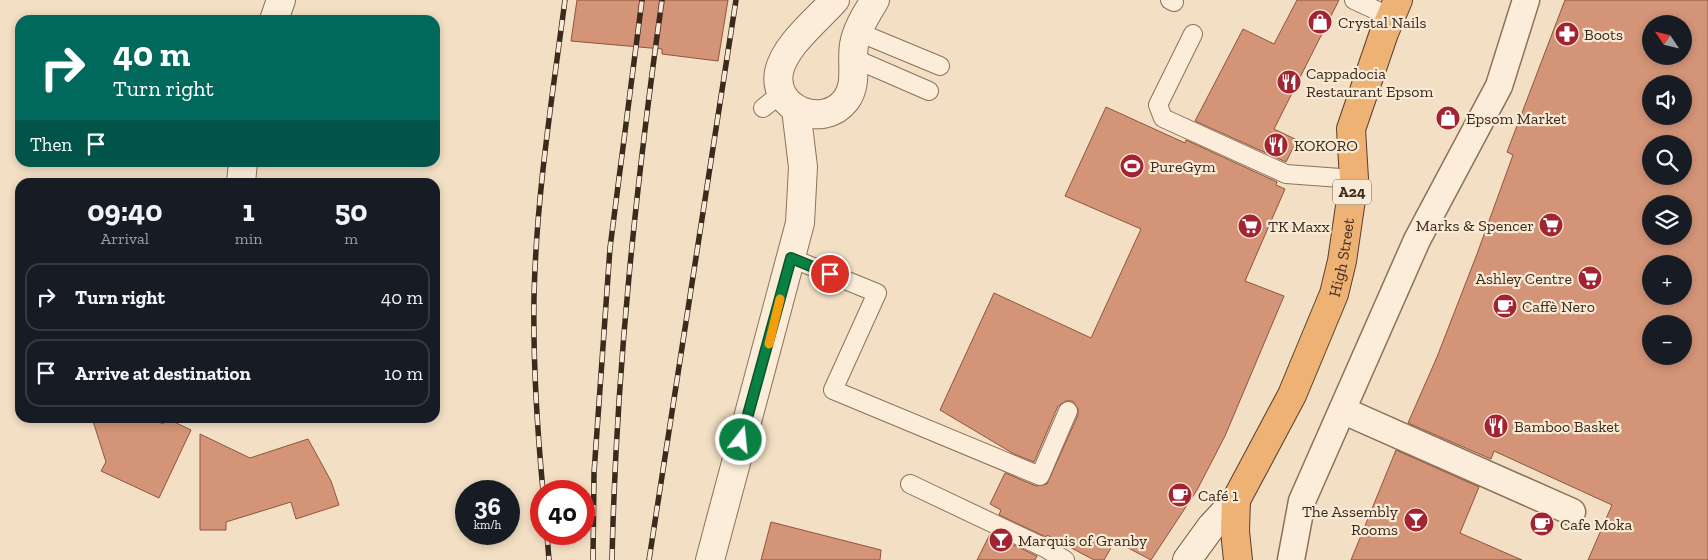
<!DOCTYPE html>
<meta charset="utf-8">
<style>
body{margin:0;font-family:"Zilla Slab",serif;background:#20242c;color:#f1f3f6;height:100vh;display:flex;flex-direction:column;font-size:19px;white-space:nowrap}
*{box-sizing:border-box;margin:0}
p{font-size:16px;color:#9ea1a6}
.icon{flex:none;width:28px;height:28px;fill:none;stroke:currentColor;stroke-width:2;stroke-linecap:round;stroke-linejoin:round}
.map{position:relative;flex:1;overflow:hidden}
.sheet{position:absolute;left:15px;top:178px;width:425px;height:245px;display:flex;flex-direction:column;background:#171b24;border-radius:15px;box-shadow:0 2px 8px #0003}
.sheet>*{flex:none}
.top-card{position:absolute;left:15px;top:15px;width:425px;height:152px;border-radius:15px;box-shadow:0 2px 8px #0003;background:#00695c;color:#fff;overflow:hidden}
.needle{width:32px;rotate:305deg}
.tools{position:absolute;left:1642px;top:15px;display:grid;gap:10px}
.tools a{display:grid;place-items:center;width:50px;height:50px;border-radius:50%;background:#171b24;box-shadow:0 2px 8px #0003;font-size:25px}
.speed{position:absolute;left:455px;top:480px;display:flex;gap:10px;font-size:25px;font-weight:700;text-align:center}
.speed>*{display:grid;place-content:center;width:65px;height:65px;border-radius:50%;background:#171b24;box-shadow:0 2px 8px #0003;line-height:1}
.speed small{font-size:12px;font-weight:400}
.speed .limit{border:8px solid #d22;background:#fff;color:#111}
.pin{position:absolute;display:grid;place-items:center;width:42px;height:42px;color:#fff;margin:-21px;border:2px solid #fff;border-radius:50%;box-shadow:0 1px 5px #0007}
.me{position:absolute;width:55px;margin:-28px;rotate:16deg;stroke-linejoin:round;filter:drop-shadow(0 0 4px #0008)}
.turn{display:flex;align-items:center;gap:18px;height:105px;padding:0 15px;font-size:22px}
.turn .icon{width:65px;height:65px;stroke-width:2.5}
.turn b{display:block;font-size:35px;line-height:42px}
.then{display:flex;align-items:center;height:48px;padding:0 15px;background:#0003;gap:10px;font-size:19px}
.eta{display:flex;justify-content:space-evenly;align-items:center;height:85px;text-align:center}
.eta b{font-size:30px;font-weight:800;line-height:35px}
ul{padding:0;list-style:none}
li{display:flex;align-items:center;gap:15px;height:68px;margin:0 10px 8px;padding:0 5px;border:2px solid #363941;border-radius:15px}
li div{flex:1}
li b{display:block;font-size:19px}
li em{font-style:normal}
.map>svg:first-child{display:block}
.building{fill:#d39477;stroke:#8f553d;fill-rule:evenodd}
.lines{fill:none;stroke-linecap:round;stroke-linejoin:round}
.service-casing{stroke:#8e7059;stroke-width:20}
.pedestrian-casing{stroke:#8e7059;stroke-width:29}
.minor-casing{stroke:#8e7059;stroke-width:30}
.tertiary-casing{stroke:#8e7059;stroke-width:30}
.secondary-casing{stroke:#70513c;stroke-width:30}
.trunk-casing{stroke:#5c3e2d;stroke-width:30}
.service{stroke:#fbedd9;stroke-width:18}
.pedestrian{stroke:#fbedd9;stroke-width:26}
.minor{stroke:#fbedd9;stroke-width:28}
.tertiary{stroke:#fbedd9;stroke-width:28}
.secondary{stroke:#fbedd9;stroke-width:28}
.trunk{stroke:#eeb275;stroke-width:28}
.rail-casing{stroke:#3d2a1e;stroke-width:5.5}
.rail{stroke:#f8ead5;stroke-width:4;stroke-dasharray:11;stroke-linecap:butt}
.route-casing{stroke:#07532c;stroke-width:12}
.route{stroke:#0b8043;stroke-width:9}
.slow{stroke:#f59e0b;stroke-width:9}
.labels{text-anchor:middle;stroke-width:4.5;stroke-linejoin:round;paint-order:stroke}
.shield{fill:#f8ead5;stroke:#756455;stroke-width:1}
.shield-label{font-size:15px;font-weight:bold;fill:#3d2a1e}
.poi-label{font-size:16px;fill:#3d2a1e;stroke:#f8ead5;text-anchor:start}
.street-label{font-size:16px;fill:#3d2a1e;stroke:#f8ead5}
</style>
<div class="map">
<svg width="1708" height="560" viewBox="0 0 1708 560">
<rect width="100%" height="100%" fill="#f2dfc4"/>
<!-- building -->
<path class="building" d="M577,0h151l-10,61 -56,-7v-5l-91,-8z
M1297,0h42l-65,129 23,11 -11,22 -91,-41 48,-92 31,15z
M1565,0h143v560h-120l24,-55 -118,-54 -3,8 -83,-36 29,-66 40,-103 36,-99 -6,-3zM1651,24h33v32h-33zM1651,84h33v32h-33zM1651,144h33v32h-33zM1651,204h33v32h-33zM1651,264h33v32h-33zM1651,324h33v32h-33z
M1106,107l79,36 1,-3 91,42 -1,3 9,4 -40,92 39,15 -59,140 -28,54 -46,70 -36,-19 -11,19h-10l-47,-25 -1,2 -47,-22 2,-5 -11,-6 15,-31 31,13 11,-2 31,-69v-6l-5,-8h-7l-8,5 -24,56 -20,-8 -74,-44 54,-117 97,45 50,-109 -76,-33z
M92,418h59l12,6 3,-6 25,12 -32,68 -58,-27 5,-9z
M200,434l50,24 58,-19 23,42 8,24 -43,14 -5,-17 -65,20v8h-26z
M1396,450l83,37 -19,46 62,27h-171z
M771,522l110,28 -1,10h-119z
M990,534l47,22 -2,4h-58z"/>
<g class="lines">
<defs>
<path id="service" d="M1170,0l4,2
M1354,0l37,17
M858,32l82,34
M1193,34l-35,71 5,13 123,56 68,5
M853,58l76,33
M763,108l19,-15
M791,258l86,35 -44,97 207,86 28,-65
M910,484l135,64 20,12"/>
<path id="pedestrian" d="M1342,410l230,102
M1291,560l11,-59 115,-261 82,-154 27,-86"/>
<path id="minor" d="M274,20l7,-20
M241,182l2,-20"/>
<path id="tertiary" d="M835,0c-18,20 -51,46 -56,72 -7,37 44,58 67,28 12,-16 5,-37 8,-55 2,-15 13,-32 21,-45
M710,560l90,-337 3,-56 -7,-58"/>
<path id="secondary" d="M1187,560l24,-33 25,-27"/>
<g id="trunk">
<path id="s1" d="M1238,560l-3,-29 1,-31 56,-105 42,-101 8,-33 12,-82 -3,-50 33,-96 14,-33"/>
</g>
</defs>
<!-- service casing -->
<use href="#service" class="service-casing"/>
<!-- pedestrian casing -->
<use href="#pedestrian" class="pedestrian-casing"/>
<!-- minor casing -->
<use href="#minor" class="minor-casing"/>
<!-- tertiary casing -->
<use href="#tertiary" class="tertiary-casing"/>
<!-- secondary casing -->
<use href="#secondary" class="secondary-casing"/>
<!-- trunk casing -->
<use href="#trunk" class="trunk-casing"/>
<!-- service -->
<use href="#service" class="service"/>
<!-- pedestrian -->
<use href="#pedestrian" class="pedestrian"/>
<!-- minor -->
<use href="#minor" class="minor"/>
<!-- tertiary -->
<use href="#tertiary" class="tertiary"/>
<!-- secondary -->
<use href="#secondary" class="secondary"/>
<!-- trunk -->
<use href="#trunk" class="trunk"/>
<defs>
<path id="rail" d="M543,491c-6,-64 -10,-129 -9,-193 2,-100 18,-199 31,-298
M547,534l2,26
M593,560l1,-87 16,-225 32,-248
M612,560c4,-188 24,-374 50,-560
M649,560l87,-560"/>
</defs>
<!-- rail casing -->
<use href="#rail" class="rail-casing"/>
<!-- rail -->
<use href="#rail" class="rail"/>
</g>
<g class="lines">
<defs>
<path id="route" d="M741,440l50,-182 39,16"/>
</defs>
<!-- route casing -->
<use href="#route" class="route-casing"/>
<!-- route -->
<use href="#route" class="route"/>
<!-- slow -->
<path class="slow" d="M769,344l11,-45"/>
</g>
<!-- icons -->
<defs>
<symbol id="shop-disc" viewBox="-11 -11 22 22"><circle r="9.5" fill="#a22432" stroke="#f8ead5"/><path d="M-5-2.5h2.3a2.7 3.5 0 0 1 5.4 0H5L5.5 6h-11ZM-1.5-2.5h3a1.5 2.3 0 0 0-3 0Z" fill="#fff"/></symbol>
<symbol id="pharmacy-disc" viewBox="-11 -11 22 22"><circle r="9.5" fill="#a22432" stroke="#f8ead5"/><path d="M-2-6h4v4h4v4h-4v4h-4v-4h-4v-4h4Z" fill="#fff"/></symbol>
<symbol id="restaurant-disc" viewBox="-11 -11 22 22"><circle r="9.5" fill="#a22432" stroke="#f8ead5"/><path d="M-5-6h1v4h1v-4h1v4h1v-4h1v5L-1.5 .5V6h-2V.5L-5-1ZM5-6V6H3V1.5H1.5Q1.5-4 5-6Z" fill="#fff"/></symbol>
<symbol id="stadium-disc" viewBox="-11 -11 22 22"><circle r="9.5" fill="#a22432" stroke="#f8ead5"/><path d="M0-5a6.5 5 0 1 0 0 10a6.5 5 0 1 0 0-10ZM-3.5-1.8h7v3.6h-7Z" fill="#fff"/></symbol>
<symbol id="supermarket-disc" viewBox="-11 -11 22 22"><circle r="9.5" fill="#a22432" stroke="#f8ead5"/><path d="M-6-5.5h2.5l.6 2H6L4.5 2H-2.5L-4.4-4H-6ZM-1.5 3.2a1.3 1.3 0 1 0 .1 0ZM3 3.2a1.3 1.3 0 1 0 .1 0Z" fill="#fff"/></symbol>
<symbol id="cafe-disc" viewBox="-11 -11 22 22"><circle r="9.5" fill="#a22432" stroke="#f8ead5"/><path d="M-5.5-4.5H6V0H3Q3 3.5 0 3.5H-2.5Q-5.5 3.5-5.5 0ZM3-3.2v2h1.7v-2ZM-6 4.5H4V6H-6Z" fill="#fff"/></symbol>
<symbol id="bar-disc" viewBox="-11 -11 22 22"><circle r="9.5" fill="#a22432" stroke="#f8ead5"/><path d="M-6-5H6L.8 .8V4.5H3.5V6h-7V4.5H-.8V.8Z" fill="#fff"/></symbol>
</defs>
<g fill-rule="evenodd">
<use href="#shop-disc" x="1306" y="8" width="28" height="28"/>
<use href="#pharmacy-disc" x="1553" y="20" width="28" height="28"/>
<use href="#restaurant-disc" x="1275" y="68" width="28" height="28"/>
<use href="#shop-disc" x="1434" y="104" width="28" height="28"/>
<use href="#restaurant-disc" x="1262" y="131" width="28" height="28"/>
<use href="#stadium-disc" x="1118" y="152" width="28" height="28"/>
<use href="#supermarket-disc" x="1537" y="211" width="28" height="28"/>
<use href="#supermarket-disc" x="1236" y="212" width="28" height="28"/>
<use href="#supermarket-disc" x="1576" y="264" width="28" height="28"/>
<use href="#cafe-disc" x="1491" y="292" width="28" height="28"/>
<use href="#restaurant-disc" x="1482" y="412" width="28" height="28"/>
<use href="#cafe-disc" x="1166" y="481" width="28" height="28"/>
<use href="#bar-disc" x="1402" y="506" width="28" height="28"/>
<use href="#cafe-disc" x="1528" y="510" width="28" height="28"/>
<use href="#bar-disc" x="987" y="526" width="28" height="28"/>
</g>
<g class="labels">
<!-- shield labels -->
<rect class="shield" x="1333" y="179.5" width="38" height="25" rx="4"/>
<g class="shield-label">
<text x="1352" y="197">A24</text>
</g>
<!-- poi labels -->
<g class="poi-label">
<text x="1338" y="28">Crystal Nails</text>
<text x="1584" y="40">Boots</text>
<text x="1306" y="79">Cappadocia<tspan x="1306" dy="18">Restaurant Epsom</tspan></text>
<text x="1466" y="124">Epsom Market</text>
<text x="1294" y="151">KOKORO</text>
<text x="1150" y="172">PureGym</text>
<text x="1534" y="231" text-anchor="end">Marks &amp; Spencer</text>
<text x="1268" y="232">TK Maxx</text>
<text x="1572" y="284" text-anchor="end">Ashley Centre</text>
<text x="1522" y="312">Caffè Nero</text>
<text x="1514" y="432">Bamboo Basket</text>
<text x="1198" y="501">Café 1</text>
<text x="1398" y="517" text-anchor="end">The Assembly<tspan x="1398" dy="18">Rooms</tspan></text>
<text x="1560" y="530">Cafe Moka</text>
<text x="1018" y="546">Marquis of Granby</text>
</g>
<!-- street labels -->
<g class="street-label">
<text dy="6" stroke="none"><textPath href="#s1" startOffset="326">High Street</textPath></text>
</g>
</g>
</svg>
<div class="tools">
<a><svg class="needle" viewBox="-14 -14 28 28"><path d="M0-13l5 13h-10z" fill="#e53935"/><path d="M0 13l5-13h-10z" fill="#9ea1a6"/></svg></a>
<a><svg class="icon" aria-label="sound" viewBox="0 0 24 24"><path d="M4 9h4l5-4v14l-5-4H4zM17 9q2 3 0 6"/></svg></a>
<a><svg class="icon" aria-label="search" viewBox="0 0 24 24"><circle cx="10" cy="10" r="6"/><path d="M15 15l6 6"/></svg></a>
<a><svg class="icon" aria-label="layers" viewBox="0 0 24 24"><path d="M12 4l9 5-9 5-9-5zM3 14l9 5 9-5"/></svg></a>
<a>+</a>
<a>−</a>
</div>
<div class="speed"><div>36<small>km/h</small></div><div class="limit">40</div></div>
<div class="pin" style="left:830px;top:274px;background:#d93025"><svg class="icon" aria-label="arrive" viewBox="0 0 24 24"><path d="M6 21V4h12l-3 4 3 4H6"/></svg></div>
<svg class="me" style="left:741px;top:440px" viewBox="-20 -20 40 40"><circle r="17" fill="#0b8043" stroke="#fff" stroke-width="3"/><path d="M0-11L8 9 0 5-8 9z" fill="#fff"/></svg>
<div class="top-card">
<div class="turn"><svg class="icon" aria-label="right" viewBox="0 0 24 24"><path d="M7 20v-9h11M14 6l5 5-5 5"/></svg><div><b>40 m</b>Turn right</div></div>
<div class="then">Then<svg class="icon" aria-label="arrive" viewBox="0 0 24 24"><path d="M6 21V4h12l-3 4 3 4H6"/></svg></div>
</div>
<section class="sheet">
<div class="eta">
<div><b>09:40</b><p>Arrival</p></div>
<div><b>1</b><p>min</p></div>
<div><b>50</b><p>m</p></div>
</div>
<ul>
<li><svg class="icon" aria-label="right" viewBox="0 0 24 24"><path d="M7 20v-9h11M14 6l5 5-5 5"/></svg><div><b>Turn right</b></div><em>40 m</em></li>
<li><svg class="icon" aria-label="arrive" viewBox="0 0 24 24"><path d="M6 21V4h12l-3 4 3 4H6"/></svg><div><b>Arrive at destination</b></div><em>10 m</em></li>
</ul>
</section>
</div>
